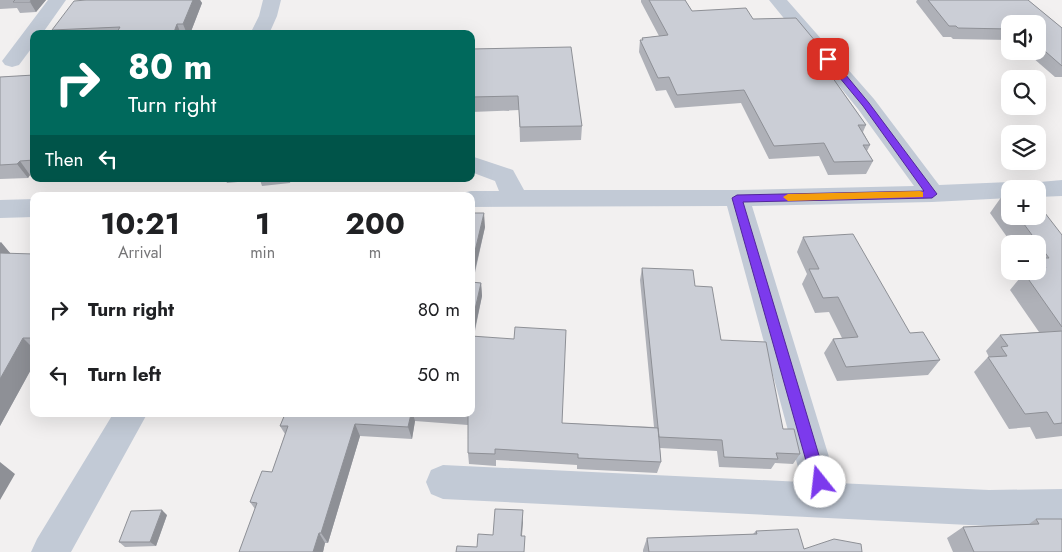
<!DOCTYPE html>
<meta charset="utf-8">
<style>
body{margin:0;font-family:Jost,sans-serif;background:#f2f2f2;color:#202124;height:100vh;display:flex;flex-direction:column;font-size:19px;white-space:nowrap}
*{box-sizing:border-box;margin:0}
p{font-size:16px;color:#757577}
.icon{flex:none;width:28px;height:28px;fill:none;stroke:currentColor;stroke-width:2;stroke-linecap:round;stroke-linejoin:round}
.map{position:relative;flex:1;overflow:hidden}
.drawer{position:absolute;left:30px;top:192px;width:445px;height:225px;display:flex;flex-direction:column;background:#fff;border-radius:10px;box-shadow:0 5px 20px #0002}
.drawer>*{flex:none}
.banner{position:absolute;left:30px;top:30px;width:445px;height:152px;border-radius:10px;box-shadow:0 5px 20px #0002;background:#00695c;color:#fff;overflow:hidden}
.tools{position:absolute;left:1001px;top:15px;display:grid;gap:10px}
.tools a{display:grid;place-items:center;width:45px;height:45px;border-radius:10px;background:#fff;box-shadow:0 5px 20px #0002;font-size:25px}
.pin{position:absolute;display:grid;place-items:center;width:42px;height:42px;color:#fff;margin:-21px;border-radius:10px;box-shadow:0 2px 8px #0006}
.me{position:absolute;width:55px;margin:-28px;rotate:344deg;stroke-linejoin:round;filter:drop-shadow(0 0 4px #0008)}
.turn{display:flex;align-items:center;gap:18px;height:105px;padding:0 15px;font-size:22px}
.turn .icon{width:65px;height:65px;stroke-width:2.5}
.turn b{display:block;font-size:35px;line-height:42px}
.then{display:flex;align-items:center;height:48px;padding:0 15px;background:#0003;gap:10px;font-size:19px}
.eta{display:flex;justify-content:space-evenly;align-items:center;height:85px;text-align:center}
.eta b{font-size:30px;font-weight:700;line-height:35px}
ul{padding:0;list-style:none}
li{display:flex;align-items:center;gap:15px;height:65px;padding:0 15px}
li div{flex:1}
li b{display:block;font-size:19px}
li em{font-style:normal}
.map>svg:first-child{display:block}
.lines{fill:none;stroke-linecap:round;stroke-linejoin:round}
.minor{fill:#c2cad6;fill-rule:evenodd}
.wall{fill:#afb1b8}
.shaded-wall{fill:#8e9096}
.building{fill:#cbced6;stroke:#8e9096}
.route{fill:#7c3aed;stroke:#51269a}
.slow{fill:#f59e0b}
</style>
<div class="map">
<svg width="1062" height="552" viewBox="0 0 1062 552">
<rect width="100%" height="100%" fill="#f2f0f0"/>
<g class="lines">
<!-- minor -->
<path class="minor" d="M48,0h18l-24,34h-8v11l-15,20 -7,2 -7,-2 -3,-4z
M263,0h18l-4,16 -8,18h-19l9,-18z
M769,0h18l87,99 65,86 71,-3 9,2 2,5h-11v9l-78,4 -180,4 85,277 152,7 73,-1v36l-73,1 -546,-27 -12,-5 -5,-12 5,-12 12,-5 359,17 -75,-276 -256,1v-11h-11l2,-3 9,-2h28l-4,-10 -24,-9v-16l42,14 11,20h213l177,-4 -56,-77z
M1062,180v16l-24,1v-8h-12l3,-6z
M34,199v18l-34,1v-18z
M113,414h34l-76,138h-40l6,-13z"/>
</g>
<!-- wall -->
<path class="wall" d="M0,0h46l-10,12 -16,1 -3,-5 -17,1z
M86,0h114l2,3 -12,31h-136l-2,-4z
M641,0h44l7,11 61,8 78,41 -4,9 39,56 -3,7 7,13 -3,6 6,10 -7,13 -38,1 -9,-19 -50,3 -28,-56 -66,5 -9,-18 -10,1 -17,-39 1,-12h2v-2l17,-2 -18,-34z
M917,0h111l34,28v49h-7l-30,-26h13v-27h-28v16l-57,-1 -2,-2h-8l-27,-35z
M471,49l111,77 -1,14 -61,2 -1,-32 -48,2z
M34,75v99l-4,1 -2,3 -28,1v-102z
M225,179h66l-1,4 -28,3 -2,-6 -33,3z
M1010,195v21h28l24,19v201l-26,3 -6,-12 -21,2 -35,-57 14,-15h1l-3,-6 14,-16 39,-3 -29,-42 14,-17h2l1,-2h11v-27h-26l-22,-31 12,-17z
M471,213l14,14 -12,55 8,1 1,13 -8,40 88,87 92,4 -14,-147 2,-12 53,18 26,54 79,114 -7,10 -18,-1 -4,6 -52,-2 -2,-16 -57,-3 1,14 -4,11 -80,-4v-4l-81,-5v6l-27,-2 -1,-11v-28l-53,-4 -3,18 -52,-3 -32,107h-3l-2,9h-84l16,-43 -5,-7 22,-30 13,-38 -5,-8 5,-12h186z
M803,237l137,123 -12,15 -91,6 -13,-28 9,-14 9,-1 -13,-26 -14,1 -13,-29 5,-10 -10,-22z
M0,242l11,12h23v110l-34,62z
M167,515l-11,31 -31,1 -6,-5z
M1036,519l26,33h-109l-6,-14 16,-11 66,-3z
M756,531l48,18 58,3h-219v-2l4,-12 106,-4z"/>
<!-- shaded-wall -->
<path class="shaded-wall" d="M31,0h15l-10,12 -6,-10z
M193,0h7l2,3 -12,31h-3l-4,-10z
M177,24l4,10h-6l-1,-2z
M20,161l10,14 -2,3 -11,-14z
M484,213l1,14 -14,60v-19z
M1,242l14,17 -15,3v-19z
M481,283l1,13 -11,51v-20z
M23,338l11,11v15l-34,62v-47z
M411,414h2l2,7 -3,18 -4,-12z
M355,424l5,12 -32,107 -7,-10z
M0,462l15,12 -15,26z
M162,510l5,5 -11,31 -6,-4z
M523,510v12l-2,26v-12z
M319,533l6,10 -2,9h-10z"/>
<!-- building -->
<path class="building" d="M15,0h16l-1,2h-17z
M86,0h107l-10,24h-6l-3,8 -29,2h-29l4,-7 -68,3 22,-29z
M649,0h36l7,11 54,-3 7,11 43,-1 35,42h-11l46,65h-8l12,20h-7l10,16 -39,1 -10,-19 -50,3 -30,-56 -67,5 -8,-18 -11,1 -18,-38h3l-1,-2 26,-3z
M928,0h100l34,28v38l-24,-21v-21h-28v5l-52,-1 -2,-2h-7z
M571,47l11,79 -62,1 -2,-31 -47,1v-48z
M34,75v85l-14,1 -3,3 -17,1v-88z
M1010,195v11l-8,-10z
M1038,204l24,31v92l-38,-54h12l-1,-2h3v-3h8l-7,-10h10l-31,-42h20z
M471,213h13l-13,55z
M853,234l57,99 13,-1 17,28 -94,7 -13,-28 25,-2 -20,-40 -15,1 -14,-29h10l-16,-32z
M0,253l34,1v82l-2,2h-9l-23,41z
M642,268l51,2 2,16 17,1 9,53 45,2 17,87h11l6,25 -24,-1 2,6 -54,-2 -2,-17 -63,-3z
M471,282l10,1 -10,44z
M515,327l51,3 -4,93 96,5 3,34 -83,-4v-4l-83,-5v5l-27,-1v-39h3v-78l43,3z
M1062,331v92l-8,1 -7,-12 -22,2 -37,-57 19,-1 -6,-9 7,-1 -8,-11z
M285,414h126l-3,13 -53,-3 -34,109h-2l-6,19h-74l18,-49 -7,-1 12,-31 10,1 16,-46h-8z
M495,509l28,1 -2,26h4l-1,16h-68l1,-6 20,1 1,-13 15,1z
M162,510l-12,32h-31l12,-31z
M1036,519h26v33h-88l-11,-25 76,-3z
M798,529l6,20 30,-10 27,5 1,8h-213l-2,-14 110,-4 -1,-3z"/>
<!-- route -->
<path class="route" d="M828,56l3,1 38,46 68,91 -5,4 -189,4 84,280 -2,5 -5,2 -6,-2 -2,-5 -80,-284 5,-3 187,-4 -61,-85 -38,-46 -1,-1z"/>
<!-- slow -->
<path class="slow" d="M920,191l3,1v5l-135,4 -5,-4 5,-3z"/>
</svg>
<div class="tools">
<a><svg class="icon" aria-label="sound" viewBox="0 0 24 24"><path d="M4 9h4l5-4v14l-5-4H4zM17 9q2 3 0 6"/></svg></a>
<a><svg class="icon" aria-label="search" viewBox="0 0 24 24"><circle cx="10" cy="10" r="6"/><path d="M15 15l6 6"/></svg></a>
<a><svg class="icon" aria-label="layers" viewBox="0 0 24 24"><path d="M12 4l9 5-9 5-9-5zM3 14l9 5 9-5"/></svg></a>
<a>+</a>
<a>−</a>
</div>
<div class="pin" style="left:828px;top:59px;background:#d93025"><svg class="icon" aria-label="arrive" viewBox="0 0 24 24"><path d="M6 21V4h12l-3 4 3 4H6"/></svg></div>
<svg class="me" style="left:820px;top:482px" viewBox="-20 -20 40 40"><circle r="19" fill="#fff"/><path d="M0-13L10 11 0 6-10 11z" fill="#7c3aed"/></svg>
<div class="banner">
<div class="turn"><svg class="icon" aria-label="right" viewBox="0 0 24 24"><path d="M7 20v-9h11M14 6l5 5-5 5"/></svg><div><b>80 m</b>Turn right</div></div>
<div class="then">Then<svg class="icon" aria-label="left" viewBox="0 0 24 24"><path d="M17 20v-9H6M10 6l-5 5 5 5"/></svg></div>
</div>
<section class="drawer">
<div class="eta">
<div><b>10:21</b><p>Arrival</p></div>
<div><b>1</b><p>min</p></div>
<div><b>200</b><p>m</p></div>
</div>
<ul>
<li><svg class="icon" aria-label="right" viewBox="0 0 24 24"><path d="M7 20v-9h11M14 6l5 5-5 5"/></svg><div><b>Turn right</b></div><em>80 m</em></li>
<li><svg class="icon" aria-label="left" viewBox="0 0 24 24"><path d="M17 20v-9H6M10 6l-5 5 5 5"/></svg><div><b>Turn left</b></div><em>50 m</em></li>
</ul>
</section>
</div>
